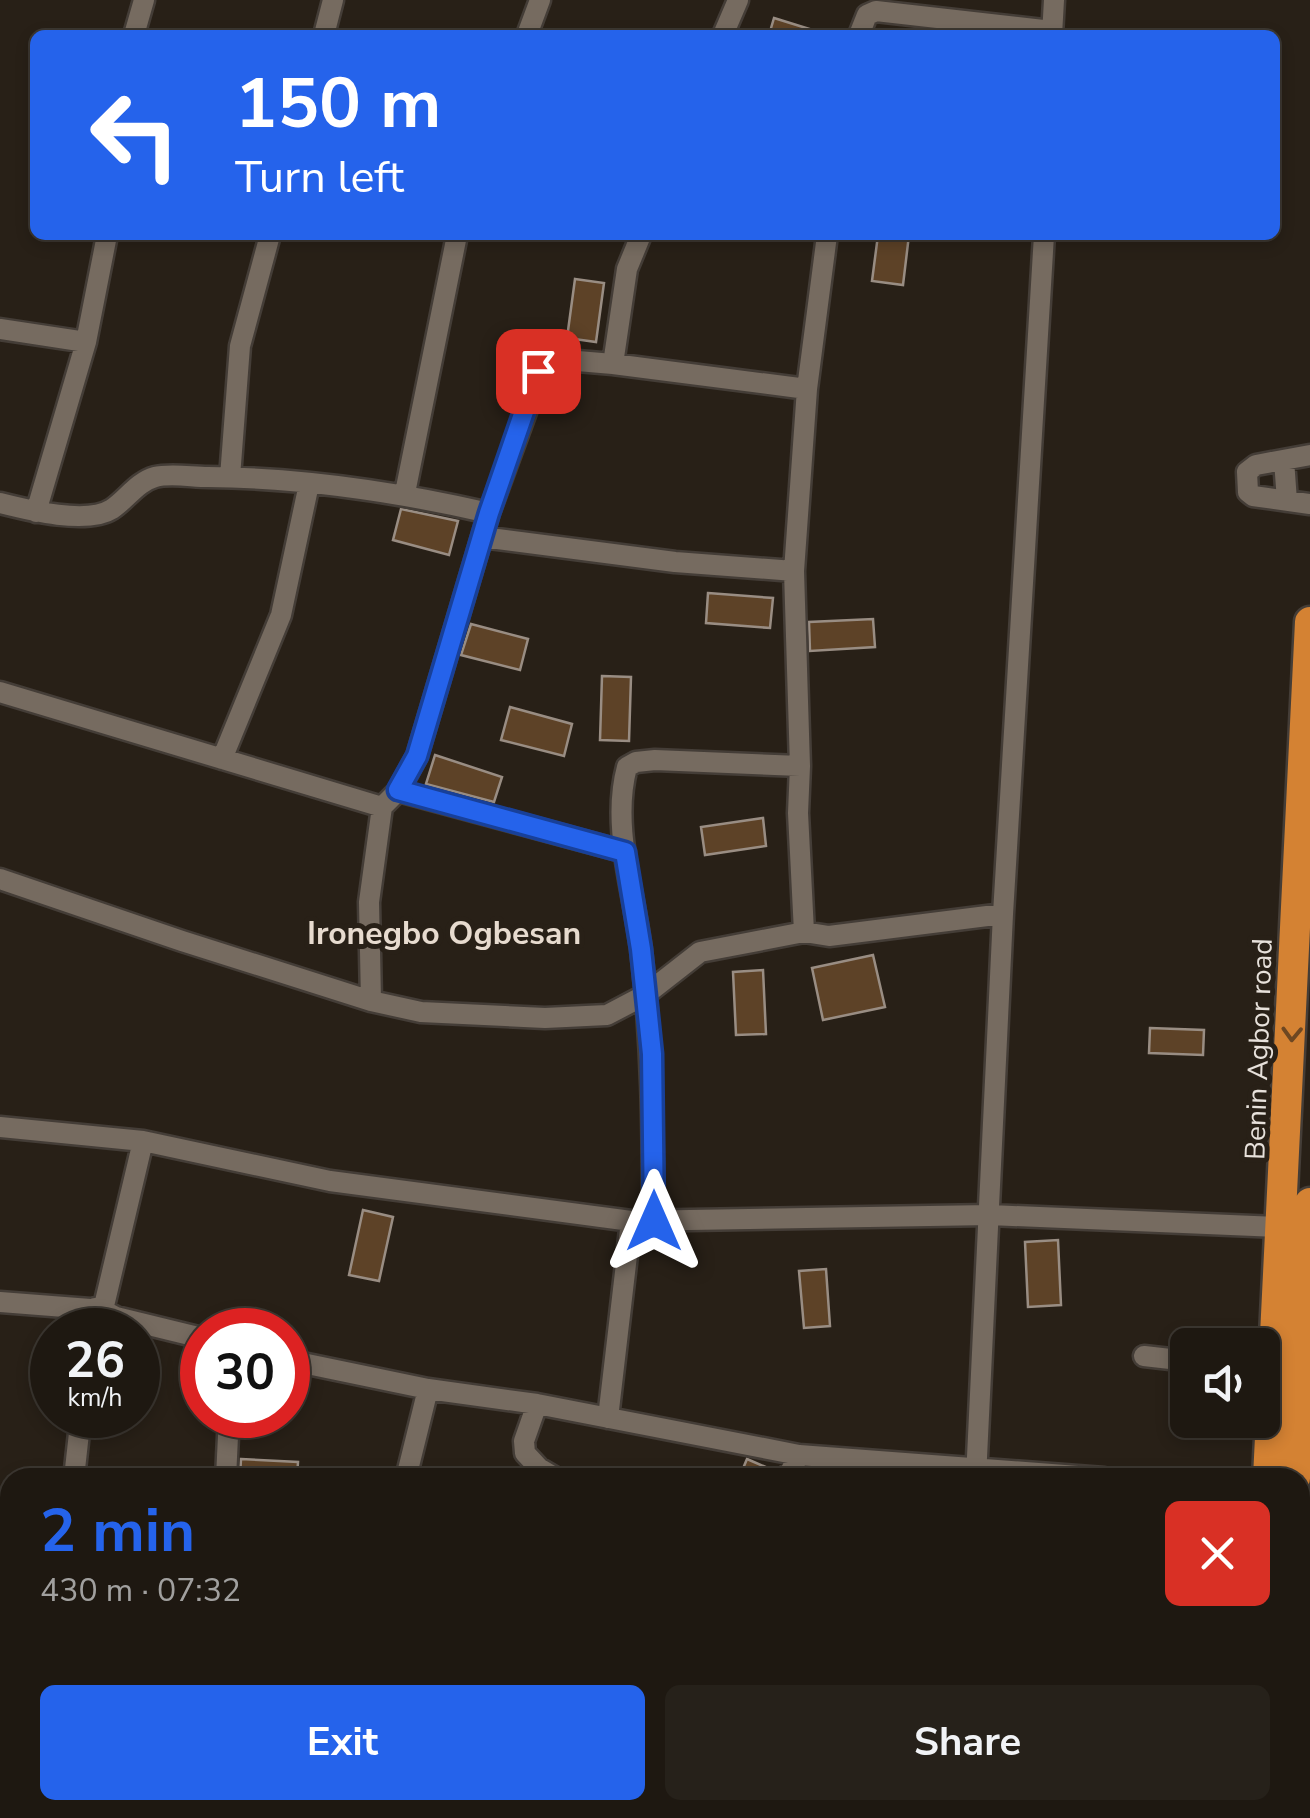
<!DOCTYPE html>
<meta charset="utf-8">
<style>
body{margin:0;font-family:"Nunito Sans",sans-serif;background:#26211a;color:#f1f3f6;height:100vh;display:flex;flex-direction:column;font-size:38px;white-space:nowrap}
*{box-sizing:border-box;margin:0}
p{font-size:32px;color:#a1a09f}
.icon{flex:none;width:55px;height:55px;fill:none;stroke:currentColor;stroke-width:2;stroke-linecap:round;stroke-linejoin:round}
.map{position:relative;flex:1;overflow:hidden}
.panel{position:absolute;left:0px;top:1468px;width:1310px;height:352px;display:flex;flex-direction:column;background:#1e1811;border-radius:30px 30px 0 0;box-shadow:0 5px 15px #0003,0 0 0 2px #3c3731}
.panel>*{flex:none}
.banner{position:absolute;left:30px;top:30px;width:1250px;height:210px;border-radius:15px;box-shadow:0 5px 15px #0003,0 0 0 2px #3c3731;background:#2563eb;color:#fff;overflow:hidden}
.fabs{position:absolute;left:1170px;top:1328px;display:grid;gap:20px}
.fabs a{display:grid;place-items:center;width:110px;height:110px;border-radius:15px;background:#1e1811;box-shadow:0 5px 15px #0003,0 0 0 2px #3c3731;font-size:50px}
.speed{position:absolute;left:30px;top:1308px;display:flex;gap:20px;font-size:50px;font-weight:700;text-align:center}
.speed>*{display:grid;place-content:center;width:130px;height:130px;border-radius:50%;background:#1e1811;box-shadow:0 5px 15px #0003,0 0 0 2px #3c3731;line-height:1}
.speed small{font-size:25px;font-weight:400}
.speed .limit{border:15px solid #d22;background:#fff;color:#111}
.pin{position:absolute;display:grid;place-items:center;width:85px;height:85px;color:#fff;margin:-42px;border-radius:20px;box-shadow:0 5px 15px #0006}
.me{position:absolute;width:110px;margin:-55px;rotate:0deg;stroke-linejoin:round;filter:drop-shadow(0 0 8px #0008)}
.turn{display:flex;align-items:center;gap:35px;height:210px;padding:0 40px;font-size:45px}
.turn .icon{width:130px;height:130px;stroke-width:2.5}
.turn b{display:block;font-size:70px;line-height:85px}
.round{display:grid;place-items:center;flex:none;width:105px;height:105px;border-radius:15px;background:#26211a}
.head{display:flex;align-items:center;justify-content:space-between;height:170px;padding:0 40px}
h1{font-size:60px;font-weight:700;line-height:75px;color:#2563eb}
.action{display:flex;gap:20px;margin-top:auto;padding:20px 40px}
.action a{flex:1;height:115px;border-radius:15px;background:#2563eb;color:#fff;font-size:40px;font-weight:700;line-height:115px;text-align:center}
.action a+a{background:#26211a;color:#f1f3f6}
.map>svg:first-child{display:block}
.building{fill:#5d4227;stroke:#998d83;stroke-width:2.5}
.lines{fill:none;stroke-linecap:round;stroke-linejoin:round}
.minor-casing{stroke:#443d37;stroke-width:25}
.highway-casing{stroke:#443d37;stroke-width:35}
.minor{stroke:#766b60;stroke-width:20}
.highway{stroke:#d48233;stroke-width:30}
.oneway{stroke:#6d4722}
.route-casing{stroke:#184099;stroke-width:25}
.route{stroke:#2563eb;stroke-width:18}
.labels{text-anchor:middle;stroke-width:10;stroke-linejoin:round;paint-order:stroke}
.street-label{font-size:28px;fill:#e7e1db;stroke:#282017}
.quarter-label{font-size:32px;font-weight:bold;fill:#e7dbcf;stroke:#282017}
</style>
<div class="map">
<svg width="1310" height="1818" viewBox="0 0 1310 1818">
<rect width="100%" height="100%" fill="#282017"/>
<!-- building -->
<path class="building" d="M774,18l45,14v3h-50z
M878,235h31l-6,50 -31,-4z
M575,279l29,4 -8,59 -29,-4z
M401,509l57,12 -9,34 -56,-15z
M708,593l65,5 -3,30 -64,-5z
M873,619l2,28 -65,4 -1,-29z
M471,624l57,15 -8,31 -59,-15z
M602,676l29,1 -2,64 -29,-1z
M510,707l62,17 -8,32 -63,-16z
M435,755l67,22 -8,25 -68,-18z
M763,818l3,28 -61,9 -4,-28z
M873,955l12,52 -62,13 -11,-52z
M763,970l3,64 -30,1 -3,-63z
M1150,1028l54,2 -1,25 -54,-2z
M363,1210l30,7 -14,64 -30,-6z
M1058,1240l3,65 -33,2 -3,-65z
M826,1269l4,57 -26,2 -5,-57z
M241,1459l57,3 -1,16h-57z
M747,1459l28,12 -2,7h-34z"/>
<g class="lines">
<defs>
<path id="minor" d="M134,35l10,-35
M324,35l9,-35
M527,35l13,-35
M723,35l15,-35
M859,35l8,-20 9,-4 176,20
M1052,35l2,-35
M0,329l86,13
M613,364l14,-95 14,-34
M1310,455l-54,10 -9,7 1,20 5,4 57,8
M1284,460l3,41
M230,477l10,-131 30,-111
M405,493l52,-258
M0,503c28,7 87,22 112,6 15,-10 25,-27 43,-32 15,-4 37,0 53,0 94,1 190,15 281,36
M36,512l50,-170 21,-107
M482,537l193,25 119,9
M0,692l382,115
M222,759l59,-144 28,-131
M398,791l227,61
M0,879l182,62 189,60 50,11 124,6 62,-3 38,-20 55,-43 104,-20 25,4 174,-22
M804,932l-6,-119 2,-47 -6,-195 13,-182 20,-154
M371,1001l-2,-99 13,-95 16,-16 19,-35 72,-243 55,-150 10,-4 59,5 194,25
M0,1127l143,14 187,40 301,40 359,-6 290,12
M653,1221c0,-91 -1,-180 -12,-271 -7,-59 -30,-124 -14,-183l9,-5 19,-2 145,6
M0,1302l103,8 13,7 86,21
M103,1310l40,-169
M92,1330l3,-22
M1144,1356l44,5
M288,1360l140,29 109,15 262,51 305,23
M537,1404l-13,37 1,12 14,15 17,10
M608,1418l23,-197
M74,1478l7,-63
M226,1478l3,-63
M406,1478l22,-89
M787,1478l12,-23
M976,1478l27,-564 41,-679
M1300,1681l10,3
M107,1810l73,8
M11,1818l2,-8
M359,1818l1,-8
M534,1818v-8
M708,1818l1,-8
M953,1818v-8"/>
<path id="highway" d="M1268,1478l42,-856
M1295,1478l15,-275
M1276,1818v-8"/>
</defs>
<!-- minor casing -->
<use href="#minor" class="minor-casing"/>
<!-- highway casing -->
<use href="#highway" class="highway-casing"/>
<!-- minor -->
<use href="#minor" class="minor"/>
<!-- highway -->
<use href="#highway" class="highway"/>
</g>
<!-- one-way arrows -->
<defs><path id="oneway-chevron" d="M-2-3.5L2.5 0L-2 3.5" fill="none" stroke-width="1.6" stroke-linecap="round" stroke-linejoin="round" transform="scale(2.5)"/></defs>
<use class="oneway" href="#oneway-chevron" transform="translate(1292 1034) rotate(92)"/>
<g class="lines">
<defs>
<path id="route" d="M538,371l-49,142 -72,243 -19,34 227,62 16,97 11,105 2,167"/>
</defs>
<!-- route casing -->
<use href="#route" class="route-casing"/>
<!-- route -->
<use href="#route" class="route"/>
</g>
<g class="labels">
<!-- street labels -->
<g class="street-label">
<text transform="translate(1258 1049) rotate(-88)" y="10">Benin Agbor road</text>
</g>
<!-- quarter labels -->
<g class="quarter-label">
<text x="444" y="944">Ironegbo Ogbesan</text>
</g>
</g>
</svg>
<div class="fabs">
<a><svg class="icon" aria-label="sound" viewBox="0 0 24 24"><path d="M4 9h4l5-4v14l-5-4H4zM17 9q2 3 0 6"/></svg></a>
</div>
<div class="speed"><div>26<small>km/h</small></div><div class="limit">30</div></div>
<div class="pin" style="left:538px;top:371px;background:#d93025"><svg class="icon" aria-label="arrive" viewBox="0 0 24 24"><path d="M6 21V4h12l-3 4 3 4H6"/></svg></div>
<svg class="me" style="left:654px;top:1221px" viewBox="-20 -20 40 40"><path d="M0-17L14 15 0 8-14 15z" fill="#2563eb" stroke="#fff" stroke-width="4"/></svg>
<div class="banner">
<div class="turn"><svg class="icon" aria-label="left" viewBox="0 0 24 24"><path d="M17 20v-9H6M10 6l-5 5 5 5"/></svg><div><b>150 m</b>Turn left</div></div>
</div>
<section class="panel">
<div class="head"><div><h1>2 min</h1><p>430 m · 07:32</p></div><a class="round" style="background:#d93025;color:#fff"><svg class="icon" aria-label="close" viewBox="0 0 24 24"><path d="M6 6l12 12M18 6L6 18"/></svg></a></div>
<div class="action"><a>Exit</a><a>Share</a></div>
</section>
</div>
